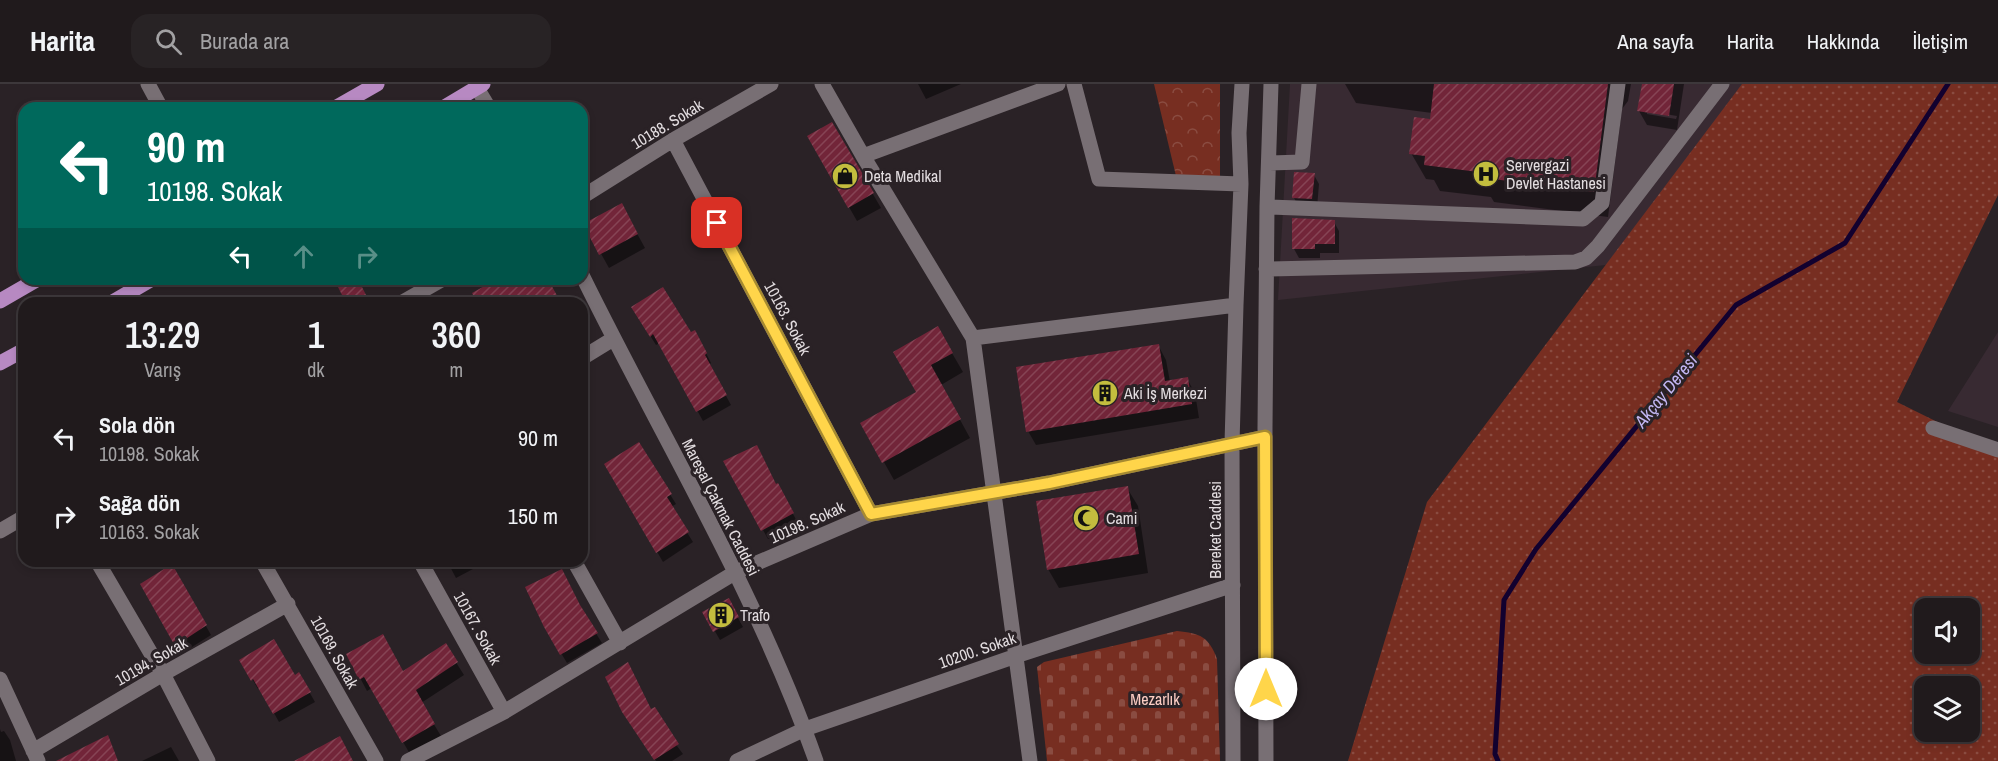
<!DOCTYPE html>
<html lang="tr">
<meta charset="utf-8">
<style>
body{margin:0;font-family:"Archivo Narrow",sans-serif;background:#282325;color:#f1f3f6;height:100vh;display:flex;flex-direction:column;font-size:22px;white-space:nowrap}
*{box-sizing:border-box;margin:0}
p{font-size:20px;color:#a2a1a3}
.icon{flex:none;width:33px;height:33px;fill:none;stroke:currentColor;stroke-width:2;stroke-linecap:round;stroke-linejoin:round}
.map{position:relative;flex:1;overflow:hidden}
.sheet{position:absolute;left:18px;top:213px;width:570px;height:270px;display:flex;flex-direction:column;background:#201a1c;border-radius:18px;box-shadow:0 3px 9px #0003,0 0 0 2px #3d383b}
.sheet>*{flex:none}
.banner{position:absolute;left:18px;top:18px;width:570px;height:183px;border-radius:18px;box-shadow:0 3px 9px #0003,0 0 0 2px #3d383b;background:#00695c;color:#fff;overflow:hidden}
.controls{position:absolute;left:1914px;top:514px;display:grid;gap:12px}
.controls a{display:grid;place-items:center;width:66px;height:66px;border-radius:12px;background:#201a1c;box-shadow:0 3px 9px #0003,0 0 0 2px #3d383b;font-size:30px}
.pin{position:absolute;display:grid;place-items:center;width:51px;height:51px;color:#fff;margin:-26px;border-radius:12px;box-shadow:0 3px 9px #0006}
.me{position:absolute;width:66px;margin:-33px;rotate:0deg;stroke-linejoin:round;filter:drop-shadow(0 0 4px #0008)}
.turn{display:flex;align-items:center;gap:21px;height:126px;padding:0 30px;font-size:27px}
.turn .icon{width:78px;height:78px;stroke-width:2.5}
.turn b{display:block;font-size:42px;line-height:51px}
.lanes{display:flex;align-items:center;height:57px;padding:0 30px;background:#0003;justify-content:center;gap:30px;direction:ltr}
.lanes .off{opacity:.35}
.eta{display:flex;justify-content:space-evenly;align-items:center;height:102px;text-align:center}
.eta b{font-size:36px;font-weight:600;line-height:42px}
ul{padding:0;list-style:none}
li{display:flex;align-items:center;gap:18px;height:78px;padding:0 30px}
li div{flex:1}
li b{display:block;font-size:22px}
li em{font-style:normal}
header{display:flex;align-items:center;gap:36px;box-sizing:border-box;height:84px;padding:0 30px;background:#201a1c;border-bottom:2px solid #3d383b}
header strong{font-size:28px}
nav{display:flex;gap:33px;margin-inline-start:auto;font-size:21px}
.search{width:420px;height:54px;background:#282325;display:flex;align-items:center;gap:15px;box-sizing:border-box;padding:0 21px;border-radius:18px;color:#a2a1a3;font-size:22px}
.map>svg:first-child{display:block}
.built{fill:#382a32}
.grass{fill:url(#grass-dots);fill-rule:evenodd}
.cemetery{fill:url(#cemetery-stones)}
.park{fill:url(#park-crowns)}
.shadow{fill:#0007;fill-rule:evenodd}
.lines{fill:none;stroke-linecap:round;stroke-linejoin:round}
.stream{stroke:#12012f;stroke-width:5}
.building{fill:url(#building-hatch)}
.minor{stroke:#786f74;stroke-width:15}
.major{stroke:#b789c2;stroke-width:15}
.route-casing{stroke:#a68a30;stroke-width:15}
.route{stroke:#ffd54a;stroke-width:10}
.labels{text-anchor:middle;stroke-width:6;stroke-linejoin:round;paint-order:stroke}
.street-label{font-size:16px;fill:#e3dde0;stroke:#2a2226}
.poi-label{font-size:16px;fill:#e3dde0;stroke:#2a2226;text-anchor:start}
.park-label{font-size:16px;fill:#fdcec4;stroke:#2a2226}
.water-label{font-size:18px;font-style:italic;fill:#c2b6f2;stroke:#2a2226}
</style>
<header>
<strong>Harita</strong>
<div class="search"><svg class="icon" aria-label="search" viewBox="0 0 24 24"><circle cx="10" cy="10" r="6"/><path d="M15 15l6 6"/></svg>Burada ara</div>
<nav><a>Ana sayfa</a><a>Harita</a><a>Hakkında</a><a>İletişim</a></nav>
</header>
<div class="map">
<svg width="1998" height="677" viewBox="0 0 1998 677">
<defs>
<pattern id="grass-dots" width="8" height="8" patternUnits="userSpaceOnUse" patternTransform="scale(1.5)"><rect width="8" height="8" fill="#772e21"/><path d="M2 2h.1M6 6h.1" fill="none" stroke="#8a4c41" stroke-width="1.8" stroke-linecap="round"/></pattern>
<pattern id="cemetery-stones" width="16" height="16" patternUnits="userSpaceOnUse" patternTransform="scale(1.5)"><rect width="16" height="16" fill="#772e21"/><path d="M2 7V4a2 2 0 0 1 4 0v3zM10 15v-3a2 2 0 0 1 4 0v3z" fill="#8a4c41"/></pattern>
<pattern id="park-crowns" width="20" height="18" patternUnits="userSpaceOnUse" patternTransform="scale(1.5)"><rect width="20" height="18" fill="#772e21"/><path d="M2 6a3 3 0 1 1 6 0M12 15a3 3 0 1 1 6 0" fill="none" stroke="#8a4c41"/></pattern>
<pattern id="building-hatch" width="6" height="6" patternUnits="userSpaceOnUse" patternTransform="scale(1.5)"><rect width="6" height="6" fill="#722539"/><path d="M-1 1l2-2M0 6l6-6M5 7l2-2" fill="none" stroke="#864455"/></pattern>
</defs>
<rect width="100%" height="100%" fill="#2a2226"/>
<!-- built -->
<path class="built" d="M1290,0h458l-124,179 -346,37z
M1998,248v95l-50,-16z"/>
<!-- grass -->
<path class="grass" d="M1742,0h256v111l-101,207 101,50v309h-650l79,-259zM1924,525h46v45h-46zM1924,603h46v45h-46z"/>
<!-- cemetery -->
<path class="cemetery" d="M1177,547c23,2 32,6 40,28l3,102h-173l-10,-94 7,-5z"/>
<!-- park -->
<path class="park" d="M1154,0h66v94l-44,-2z"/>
<!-- shadow -->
<path class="shadow" d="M918,0h43l-35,15z
M1345,0h286l-3,17 -6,8 -14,108 -114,-15 -3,-5 -51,-6 -6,-11 -8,-1 -15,-26 20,-32 1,-8 -76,-10z
M1643,0h41l-7,46 -30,-5 -8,-14zM1647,27l30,5 -1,3 -29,-5z
M832,40l49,84 -24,13 -48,-84z
M1314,91l5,9 -2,24 -18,-1 -5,-9z
M629,135l16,29 -36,20 -24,-43z
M1334,138l5,9v22h-19v5h-21l-5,-9z
M335,195h22l12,24h-21z
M501,195h45l14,24h-99z
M633,224l58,26 9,7 11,22 -2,2 22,40 -28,16 -43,-78 -4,2z
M938,245l25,43 -22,13 29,53 -76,42 -32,-57 56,-31z
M1158,261l8,15 4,22 17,-3 8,14 4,25 -163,27 -8,-14z
M639,360l37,60 -5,3 22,35 -30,20 -57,-98z
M582,369l8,15 -8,5z
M725,378l52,23 21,38 -30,16z
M1127,404l11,18 10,67 -89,15 -11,-19z
M447,477h41l-32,17z
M172,482l39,69 -30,19 -39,-70z
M728,516l15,27 -23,13 -16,-28z
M582,527l20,32 -35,20 -22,-37z
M445,561l19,30 -43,28 20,33 -31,18 -38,-66 -5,3 -19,-36 55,18z
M241,576l53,17 5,-3 16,28 -36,20 -19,-34 -2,1z
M651,627l32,43 -11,7h-16l-27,-39z
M0,645l1,3 3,-1 6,9 6,21h-16z
M171,663l8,14h-37z"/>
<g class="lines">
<!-- stream -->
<path class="stream" d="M1498,677l-3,-7 9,-154 32,-51 200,-244 109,-62 103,-159"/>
</g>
<!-- building -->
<path class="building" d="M1434,0h174l-14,108 -117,-15 1,-5 -54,-7 1,-9 -16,-2 5,-37 16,2z
M1642,0h32l-5,32 -32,-5z
M832,38l42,71 -26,15 -41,-72z
M1294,88l21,1 -3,26 -20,-1z
M622,119l16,31 -39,21 -16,-31z
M1292,134l43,2v24h-20v5h-23z
M334,195h24l8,16 -16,8h-4z
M497,195h51l13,24h-84l-5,-10z
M663,203l28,45 4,-2 12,23 -2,2 22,40 -31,17 -43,-78 -3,3 -19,-30z
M938,242l15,27 -22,12 30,54 -79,44 -22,-40 56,-31 -23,-40z
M1159,260l6,37 23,-4 4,27 -166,28 -10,-65z
M639,358l33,52 -5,3 22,35 -33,21 -52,-89z
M757,361l19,39 2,-1 16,30 -33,18 -38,-70z
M1128,402l11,68 -92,16 -11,-69z
M172,480l35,61 -32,21 -35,-62z
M562,485l18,36 18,28 -38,22 -16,-28 -19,-40z
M729,514l10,19 -26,15 -11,-20z
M383,550l20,37 43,-28 12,19 -42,28 19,34 -33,19 -38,-66 -5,3 -13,-26z
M274,555l21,36 4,-3 12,20 -38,22 -20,-35 -2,2 -12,-21z
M628,578l23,47 4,-2 24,37 -25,16 -32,-48 -17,-35z
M108,651l10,26h-62z
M340,652l13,25h-59z"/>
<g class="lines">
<!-- minor -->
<path class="minor" d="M148,0l13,24
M822,0l41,72 110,182 57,423
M1074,0l25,95 142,5
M477,4l12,20
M673,56l198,374
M863,72l195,-72
M1269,79l33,-1 7,-78
M582,113l91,-57 98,-56
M1267,123l316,12 19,-16 16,-119
M1266,185l309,-7 11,-4 12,-12 124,-162
M582,191c79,161 174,316 234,486
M401,219l42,-24
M973,254l263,-33
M582,274l31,-19
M1933,344l65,22
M0,447l24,-14
M97,477l66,113 45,87
M262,477l114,200
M420,477l84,151
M574,477l46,82
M0,595l38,82
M33,667l130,-77 125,-70
M408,677l96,-49 232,-140 135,-58 178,-31 216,-46
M737,677l68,-32 211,-73 217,-71
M1233,677l-1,-318 4,-138 5,-121 -2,-51 3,-49
M1266,677l-1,-333 2,-221 4,-123"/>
<!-- major -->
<path class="major" d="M335,24l42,-24
M443,24l40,-24
M0,217l38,-22
M111,219l41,-24
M0,279l24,-13"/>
</g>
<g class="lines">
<defs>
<path id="route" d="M717,139l154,291 178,-31 216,-46 1,252"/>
</defs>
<!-- route casing -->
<use href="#route" class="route-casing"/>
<!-- route -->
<use href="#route" class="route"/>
</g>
<!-- icons -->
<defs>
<symbol id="hospital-disc" viewBox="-11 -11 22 22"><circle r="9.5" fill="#c3bd3e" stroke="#2a2226"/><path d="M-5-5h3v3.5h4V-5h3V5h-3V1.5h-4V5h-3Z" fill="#111"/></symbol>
<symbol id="shop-disc" viewBox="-11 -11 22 22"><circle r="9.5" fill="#c3bd3e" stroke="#2a2226"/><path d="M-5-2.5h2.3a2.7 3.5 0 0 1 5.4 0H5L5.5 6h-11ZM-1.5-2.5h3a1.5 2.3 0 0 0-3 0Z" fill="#111"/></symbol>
<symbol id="building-disc" viewBox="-11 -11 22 22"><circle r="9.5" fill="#c3bd3e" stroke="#2a2226"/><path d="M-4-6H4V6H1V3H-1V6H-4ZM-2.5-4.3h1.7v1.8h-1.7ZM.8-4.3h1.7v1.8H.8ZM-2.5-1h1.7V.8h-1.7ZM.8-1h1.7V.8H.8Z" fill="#111"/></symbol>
<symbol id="mosque-disc" viewBox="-11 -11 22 22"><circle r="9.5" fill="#c3bd3e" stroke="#2a2226"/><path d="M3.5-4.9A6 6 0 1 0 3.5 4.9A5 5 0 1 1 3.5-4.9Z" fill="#111"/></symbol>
</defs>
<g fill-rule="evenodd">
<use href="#hospital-disc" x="1471" y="75" width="30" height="30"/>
<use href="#shop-disc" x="830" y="77" width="30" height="30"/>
<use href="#building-disc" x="1090" y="294" width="30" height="30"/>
<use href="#mosque-disc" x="1071" y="419" width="30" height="30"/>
<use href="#building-disc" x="706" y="516" width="30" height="30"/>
</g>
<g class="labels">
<!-- street labels -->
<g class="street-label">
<text transform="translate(667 40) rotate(-31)" y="6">10188. Sokak</text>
<text transform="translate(788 234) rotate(62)" y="6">10163. Sokak</text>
<text transform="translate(721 423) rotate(63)" y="6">Mareşal Çakmak Caddesi</text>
<text transform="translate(807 438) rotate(-24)" y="6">10198. Sokak</text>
<text transform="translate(1215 446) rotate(-90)" y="6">Bereket Caddesi</text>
<text transform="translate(478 544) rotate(61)" y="6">10167. Sokak</text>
<text transform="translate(977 566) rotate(-19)" y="6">10200. Sokak</text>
<text transform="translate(335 568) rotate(61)" y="6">10169. Sokak</text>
<text transform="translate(151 577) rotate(-30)" y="6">10194. Sokak</text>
</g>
<!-- poi labels -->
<g class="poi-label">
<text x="1506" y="87">Servergazi<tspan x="1506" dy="18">Devlet Hastanesi</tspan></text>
<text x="864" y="98">Deta Medikal</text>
<text x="1124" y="315">Aki İş Merkezi</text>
<text x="1106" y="440">Cami</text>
<text x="740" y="537">Trafo</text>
</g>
<!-- park labels -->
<g class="park-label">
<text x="1155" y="621">Mezarlık</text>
</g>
<!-- water labels -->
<g class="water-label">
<text transform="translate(1666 307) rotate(-51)" y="6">Akçay Deresi</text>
</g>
</g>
</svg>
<div class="controls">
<a><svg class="icon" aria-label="sound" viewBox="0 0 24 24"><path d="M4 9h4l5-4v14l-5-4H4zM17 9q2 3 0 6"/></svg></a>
<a><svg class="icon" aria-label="layers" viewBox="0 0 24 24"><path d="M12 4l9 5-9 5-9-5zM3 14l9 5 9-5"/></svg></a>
</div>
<div class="pin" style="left:717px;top:139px;background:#d93025"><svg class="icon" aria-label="arrive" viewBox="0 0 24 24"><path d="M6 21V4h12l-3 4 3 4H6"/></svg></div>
<svg class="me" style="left:1266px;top:605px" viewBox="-20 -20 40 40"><circle r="19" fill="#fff"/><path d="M0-13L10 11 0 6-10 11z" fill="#ffd54a"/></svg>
<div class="banner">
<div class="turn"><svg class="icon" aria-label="left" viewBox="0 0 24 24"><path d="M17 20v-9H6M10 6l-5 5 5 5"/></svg><div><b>90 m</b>10198. Sokak</div></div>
<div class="lanes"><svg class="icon" aria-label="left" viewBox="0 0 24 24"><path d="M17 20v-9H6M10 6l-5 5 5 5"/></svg><svg class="icon off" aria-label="ahead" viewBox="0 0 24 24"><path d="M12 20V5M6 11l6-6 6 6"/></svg><svg class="icon off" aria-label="right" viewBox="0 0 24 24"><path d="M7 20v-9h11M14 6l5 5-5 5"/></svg></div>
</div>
<section class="sheet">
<div class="eta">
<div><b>13:29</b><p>Varış</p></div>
<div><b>1</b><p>dk</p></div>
<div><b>360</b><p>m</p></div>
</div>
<ul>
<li><svg class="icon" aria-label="left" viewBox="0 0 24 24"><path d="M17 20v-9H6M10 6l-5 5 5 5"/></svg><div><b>Sola dön</b><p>10198. Sokak</p></div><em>90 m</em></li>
<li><svg class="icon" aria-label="right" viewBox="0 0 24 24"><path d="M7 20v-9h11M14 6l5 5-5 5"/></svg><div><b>Sağa dön</b><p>10163. Sokak</p></div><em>150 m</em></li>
</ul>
</section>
</div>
